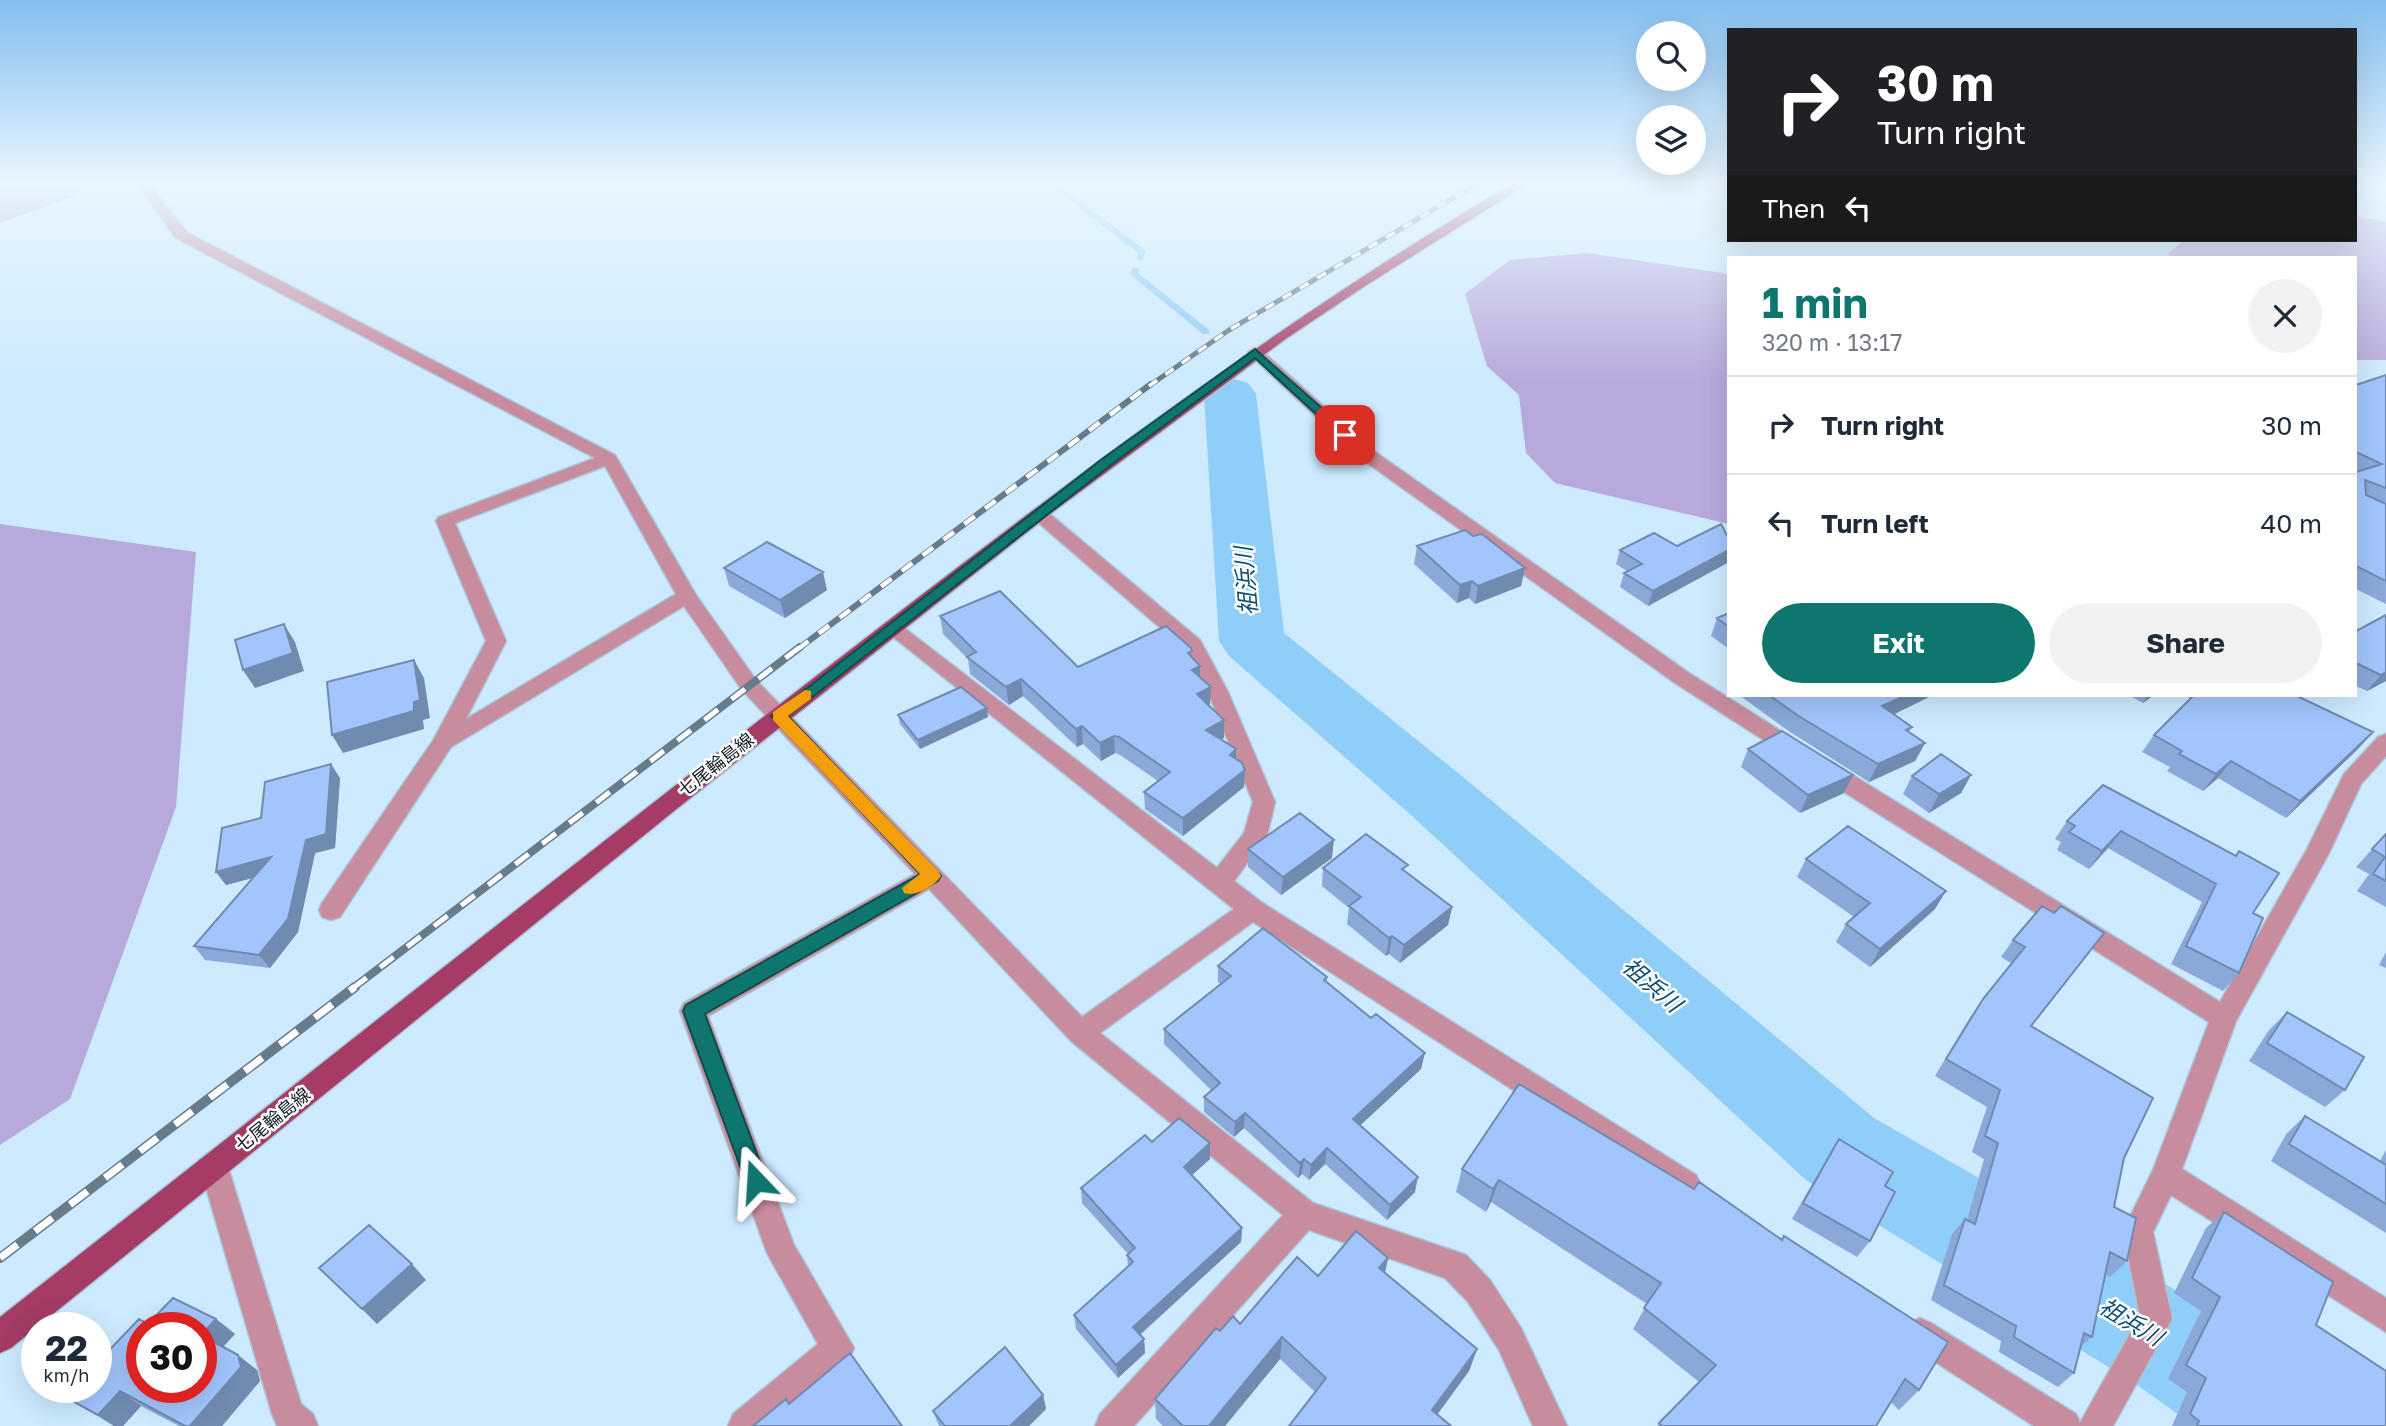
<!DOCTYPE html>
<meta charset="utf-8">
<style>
body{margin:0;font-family:"Golos Text","Noto Sans JP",sans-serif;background:#f2f2f3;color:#1f2937;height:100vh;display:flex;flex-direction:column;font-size:26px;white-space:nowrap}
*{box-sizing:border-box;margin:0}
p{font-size:23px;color:#747a83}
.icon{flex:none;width:38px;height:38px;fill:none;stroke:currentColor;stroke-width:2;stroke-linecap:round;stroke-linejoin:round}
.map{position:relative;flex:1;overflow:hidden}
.drawer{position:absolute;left:1727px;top:256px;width:630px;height:441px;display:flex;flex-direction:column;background:#fff;border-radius:0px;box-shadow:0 7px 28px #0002}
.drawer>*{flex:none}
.hud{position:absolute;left:1727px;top:28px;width:630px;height:214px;border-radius:0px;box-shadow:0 7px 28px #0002;background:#202124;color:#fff;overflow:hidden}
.fabs{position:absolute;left:1636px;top:21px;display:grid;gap:14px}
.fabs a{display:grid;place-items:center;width:70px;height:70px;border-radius:50%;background:#fff;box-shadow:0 7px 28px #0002;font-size:35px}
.speed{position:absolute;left:21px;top:1312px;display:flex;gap:14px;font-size:35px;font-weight:700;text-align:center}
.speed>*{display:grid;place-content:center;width:91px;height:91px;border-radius:50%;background:#fff;box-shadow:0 7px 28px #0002;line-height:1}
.speed small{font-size:18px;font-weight:400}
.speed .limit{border:10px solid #d22;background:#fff;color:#111}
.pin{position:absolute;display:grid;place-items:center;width:60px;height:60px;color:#fff;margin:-30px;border-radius:14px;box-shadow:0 4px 10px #0006}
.me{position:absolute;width:77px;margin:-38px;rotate:340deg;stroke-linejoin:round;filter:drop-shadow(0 0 5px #0008)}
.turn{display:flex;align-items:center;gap:24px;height:147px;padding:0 35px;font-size:32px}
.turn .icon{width:91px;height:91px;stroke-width:2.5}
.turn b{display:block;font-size:49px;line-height:60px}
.then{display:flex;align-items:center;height:66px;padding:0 35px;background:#0003;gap:14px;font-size:26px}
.round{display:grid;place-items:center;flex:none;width:74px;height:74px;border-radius:37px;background:#f2f2f3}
.overview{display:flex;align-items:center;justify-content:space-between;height:119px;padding:0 35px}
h1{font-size:42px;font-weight:700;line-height:52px;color:#0f766e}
.cta{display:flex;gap:14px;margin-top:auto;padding:14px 35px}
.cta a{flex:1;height:80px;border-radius:42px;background:#0f766e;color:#fff;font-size:28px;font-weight:700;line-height:80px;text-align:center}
.cta a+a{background:#f2f2f3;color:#1f2937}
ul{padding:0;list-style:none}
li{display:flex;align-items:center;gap:21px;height:98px;padding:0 35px;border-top:2px solid #e0e1e3}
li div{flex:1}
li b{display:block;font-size:26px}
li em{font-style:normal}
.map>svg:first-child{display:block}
.green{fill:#b8a9dd}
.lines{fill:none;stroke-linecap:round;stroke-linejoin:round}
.stream{fill:#8fcef8;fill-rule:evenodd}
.river{fill:#8fcef8;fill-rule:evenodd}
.minor-casing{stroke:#abc5d7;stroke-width:3}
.major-casing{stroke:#abc5d7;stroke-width:3}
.minor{fill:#c88c9f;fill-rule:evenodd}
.major{fill:#a43c65;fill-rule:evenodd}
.rail-far3-casing{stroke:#677b8a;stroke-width:5}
.rail-far2-casing{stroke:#677b8a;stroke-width:6}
.rail-far1-casing{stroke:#677b8a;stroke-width:8}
.rail-casing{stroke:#677b8a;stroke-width:10}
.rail-far3{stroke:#fff;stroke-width:3.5;stroke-dasharray:10;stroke-linecap:butt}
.rail-far2{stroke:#fff;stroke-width:4.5;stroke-dasharray:13;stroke-linecap:butt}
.rail-far1{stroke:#fff;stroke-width:5;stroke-dasharray:17;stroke-linecap:butt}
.rail{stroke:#fff;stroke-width:7;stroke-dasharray:22;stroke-linecap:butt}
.wall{fill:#8aa9d9}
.shaded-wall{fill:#718ab0}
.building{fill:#a1c5fc;stroke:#718ab0;stroke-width:2}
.route{fill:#0f766e;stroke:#0a4d48;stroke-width:2}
.slow{fill:#f59e0b}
.labels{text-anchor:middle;stroke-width:5;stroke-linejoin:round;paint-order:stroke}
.street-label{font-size:18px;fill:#0e1b24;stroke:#fff}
.near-water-label{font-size:23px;font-style:italic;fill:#0d4d6f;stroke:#fff}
</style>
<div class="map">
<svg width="2386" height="1426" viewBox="0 0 2386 1426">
<rect width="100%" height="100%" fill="#cdeafe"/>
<!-- green -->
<path class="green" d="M0,181h87l-15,16 -72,26z
M2356,216l30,6v138h-30v-103h-186l-1,-4 15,-13h172z
M1587,253l142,21v250l-174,-41 -29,-30 -7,-58 -32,-29 -22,-72 45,-34z
M0,524l196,28 -20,255 -106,292 -70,46z"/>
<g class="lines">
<!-- stream -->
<path class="stream" d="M1045,181h8l92,69 -2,10h-6l1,-7z
M1133,268h6l-1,5 71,57v4h-6l-72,-59 -1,-2z"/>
<!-- river -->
<path class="river" d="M1230,378l18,5 8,11 28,239 179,144 411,341 336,192 117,77 16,39h-149l-58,-42 -330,-204 -395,-365 -182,-159 -10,-15 -15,-247 8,-11z"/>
<defs>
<path id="minor" d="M135,181h12l39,51 429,223 81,140 60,85 326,337 152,-108 -352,-281 10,-6 7,2 318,244 27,-35 9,-31 -45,-110 -23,-43 -152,-131 -3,-4 3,-4h12l155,130 28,52 47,110 -8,34 -33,45 27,21 435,273 5,10 -5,10 -10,4 -10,-4 -423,-273 -153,111 213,170 153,52 24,25 31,48 46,98h-34l-34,-76 -31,-48 -23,-24 -136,-48 -175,196h-39l5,-12 183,-199 -212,-174 -142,-152 -221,127 86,229 60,103 -5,11 -78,67h-43l5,-12 85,-70 -51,-91 -87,-242 4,-8 231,-129 -173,-184 -58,-84 -233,141 -111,170 -9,3 -9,-3 -3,-7 3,-7 112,-164 52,-98 -50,-120 3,-4 156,-59 -419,-220zM605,466l71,128 -210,125 40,-78 -51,-118z
M1255,348l5,1 111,100 318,224 117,74 3,5 -3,5h-16l-115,-74 -316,-226 -109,-102 -2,-3z
M2386,734v22l-25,28 -32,69 -93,168 -54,148 204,129v34l-215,-137 -18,37 19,87 -59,107h-79l-125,-81 -5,-11 5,-11 11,-5 11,5 145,91 4,9 60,-107 -17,-85 30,-61 56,-148 -392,-247 -3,-6 3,-6h16l387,239 86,-151 38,-77 34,-37z
M214,1154l10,4 4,9 73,237 12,10 5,12h-41l-5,-12 -72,-247 4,-9z"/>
<path id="major" d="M1517,181h15l-167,105 -81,54 -234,174 -376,297 -663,537 -11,5v-36c278,-218 553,-438 832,-653 222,-171 443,-341 685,-483z"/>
</defs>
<!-- minor casing -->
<use href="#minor" class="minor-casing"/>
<!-- major casing -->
<use href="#major" class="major-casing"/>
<!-- minor -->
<use href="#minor" class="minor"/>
<!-- major -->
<use href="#major" class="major"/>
<defs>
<path id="rail-far3" d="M1149,386l80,-56 253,-149"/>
<path id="rail-far2" d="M798,649l353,-265"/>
<path id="rail-far1" d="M353,988l447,-341"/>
<path id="rail" d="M0,1258l355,-271"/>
</defs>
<!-- rail-far3 casing -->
<use href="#rail-far3" class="rail-far3-casing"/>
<!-- rail-far2 casing -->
<use href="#rail-far2" class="rail-far2-casing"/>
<!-- rail-far1 casing -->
<use href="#rail-far1" class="rail-far1-casing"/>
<!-- rail casing -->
<use href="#rail" class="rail-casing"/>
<!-- rail-far3 -->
<use href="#rail-far3" class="rail-far3"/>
<!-- rail-far2 -->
<use href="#rail-far2" class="rail-far2"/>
<!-- rail-far1 -->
<use href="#rail-far1" class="rail-far1"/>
<!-- rail -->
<use href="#rail" class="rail"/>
</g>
<!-- wall -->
<path class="wall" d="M2386,375v229l-30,-15v-204z
M1417,546l104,40 -46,18 -6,-6 -12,5 -43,-39z
M1677,546l52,16 -81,44 -28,-19 4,-14 3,-2 -11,-7 4,-14z
M724,568l103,22 -42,28 -56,-32z
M1729,613v36l-18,-13 6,-18z
M2386,615v66l-19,10 -11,-5v-55z
M940,616l138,51 114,-10 8,9v12l10,27 -1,1 15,14v18l-3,1 24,31 -1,17 -61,49 -38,-27 -1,-17 14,-11 -38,-26 -5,-2 -14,8 -18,-17 -6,3 -54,-51 -14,9 -39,-31 -2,-15 -25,-25z
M1739,695h194l-39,19 18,13 -3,5 16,11 -10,18 -46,21 -79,-50z
M2128,695h26l-11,8z
M2186,695h109l63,54 -72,69 -68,-40 -15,13 -36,-20 3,-4 -28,-15 12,-17 36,-36z
M898,715l90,2 -68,32 -20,-25z
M1748,749l96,44 -44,20 -59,-46z
M1971,775l-10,18 -32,20 -26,-19 9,-18z
M340,778l-5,70 -20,5 -17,79 -28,36 -65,-8 -11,-14 59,-68 -27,7 -10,-13 45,-54z
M2103,785l150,128 -14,60 -16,18 -52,-27 31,-62 -94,-54 -19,21 -32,-19 4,-8 -6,-3 12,-18z
M2386,834v73l-29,-16 12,-17 -13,-7z
M1248,849l84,9 -51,37 -33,-28z
M1806,859l129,50 -65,58 -34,-25 10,-18 8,-7 -57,-40z
M1323,868l84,5 45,34 -4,18 -48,38 -11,-9 -3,2 -39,-32 2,-16 -27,-22z
M2042,906l-11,120 93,132 -10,49 13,54 -17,16 -5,-3 -13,63 -12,10 -6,26 -16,14 -59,-35 2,-11 -70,-41 21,-66 13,-15 2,1 17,-61 -12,-7 15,-45 -52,-31 36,-60 12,-17 28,-36 -10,-6 12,-17z
M2386,952v16l-7,-3z
M1218,966l109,11v5l94,87 -61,56 55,67 -28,28 -62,-56 -16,16 -7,-6 -4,4 -54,-50 -10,9 -30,-25v-15l7,-7 -47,-46v-15l57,-45 -3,-2z
M2287,1012l58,78 -20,17 -76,-46 20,-31z
M1519,1084l400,306 -20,20 -8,-8 -15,24h-219l42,-44 -66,-53 14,-25 -156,-102 -5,10 -30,-20 6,-23z
M2305,1116l75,45 6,-11v83l-115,-72 16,-28z
M1839,1139l46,47 -15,55 -13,16 -65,-38 36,-63z
M1152,1142l58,17 -18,16 50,53 -1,14 -101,93 4,4 1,14 -27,25 -42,-49 -2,-14 54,-48 -1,-12 1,-1 -46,-51 -1,-15z
M2224,1212l92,113 70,101h-214l15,-34 -19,-13 33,-68 -27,-18 32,-65z
M1388,1258l-3,15 92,76 -8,22 -32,43 -122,-22 -35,-33 -55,67h-62l-7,-7 -1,-20 65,-68 20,-7 78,-48z
M216,1319l19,15 -12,13 34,23 3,11 -38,45h-43l-38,-20 -18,20h-9l-49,-29 83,-73z
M1043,1395l3,14 -17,17h-90l-6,-15z"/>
<!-- shaded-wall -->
<path class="shaded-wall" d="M1729,550v12l-81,44 5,-15z
M1525,568l-4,18 -46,18 3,-18z
M823,572l4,18 -42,28 -5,-18z
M1472,581l-3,17 -12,5 3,-18z
M284,624l11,18 9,29 -49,17 -12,-18z
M414,660l10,18 6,40 -7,2 1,9 -81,24 -11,-18 82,-33z
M1200,666v17l-8,-13z
M2386,672v9l-19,10 14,-16z
M1021,679l2,17 -14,9 -3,-18z
M1211,687l-1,18 -13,6v-17z
M1907,695h26l-59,29 8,-18z
M2148,695h6l-11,8z
M987,708l1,9 -68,32 -2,-9z
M1224,720v18l-18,9v-17z
M1082,726l1,18 -6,3 -1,-18z
M2373,732l-15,17 -72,69 14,-17z
M1114,736l1,17 -14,8 -1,-18z
M1925,743l-10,18 -46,21 9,-18z
M1236,749v18l-6,-12z
M2231,761l-13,17 -15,13 13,-17z
M331,764l9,14 -5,70 -20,5 -17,79 -28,36 -11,-13 47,-115z
M1245,770l-1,17 -61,49v-18z
M1853,775l-9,18 -44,20 8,-18z
M1971,775l-10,18 -32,20 10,-19z
M2121,831l-13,17 -19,21 13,-18z
M1334,840l-2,18 -51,37 2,-18z
M271,857l10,13 -55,15 -10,-13z
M1946,891l-11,18 -65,58 10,-18z
M1452,907l-4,18 -48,38 4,-18z
M1392,936l-3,18 -3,2 3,-18z
M1425,1053l-4,16 -70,65 2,-15z
M1245,1113l-1,15 -10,9 1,-15z
M1210,1143v16l-26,23v-15z
M1327,1148l-2,16 -16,16 2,-15z
M1304,1159l-2,15 -4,4 2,-15z
M1418,1177l-3,15 -28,28 3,-15z
M1499,1180l-8,22 -5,10 7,-23z
M1242,1228l-1,14 -107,98 -1,-13z
M1388,1258l-5,22 -4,-12z
M412,1264l14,16 -49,44 -15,-15z
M216,1319l19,15 -15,16 -19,-15z
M1282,1337l-2,22 -55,67h-16z
M1144,1339l1,14 -27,25 -2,-13z
M1477,1349l-8,22 -40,55 3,-16z
M238,1355l19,15 3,11 -38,45h-32z
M120,1391l21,15 -18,20h-9l-16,-11z
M1043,1395l3,14 -17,17h-19z"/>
<!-- building -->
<path class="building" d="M2386,375v113l-21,-8 1,15 20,9v77l-30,-15v-94l26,-8 -26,-12v-67z
M1721,524l8,15v11l-76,41 -29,-18 18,-9 -22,-14 34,-17 23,13z
M1465,530l8,6 9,-2 43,34 -47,18 -6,-5 -12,4 -43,-39z
M767,542l56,30 -43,28 -56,-32z
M1000,591l78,76 88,-41 25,22 1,3 -4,2 12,13 -8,4 19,17 -14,7 27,26 -18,10 30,19 -6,6 12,8 3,7 -62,48 -39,-26 26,-20 -51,-35 -5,-1 -14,7 -18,-17 -6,3 -55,-50 -15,8 -39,-30 9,-5 -36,-36z
M1729,613v14l-12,-9z
M2386,615v57l-5,3 -25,-12v-32z
M284,624l9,29 -50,17 -8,-30z
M414,660l6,40 -6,2v9l-82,24 -5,-53z
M961,687l26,21 -69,32 -20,-25z
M1769,695h138l-25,11 30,21 -6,3 19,13 -47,21 -81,-49z
M2194,695h101l78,37 -73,69 -69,-40 -15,13 -37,-20 3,-3 -28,-16z
M1782,731l71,44 -45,20 -60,-46z
M1941,754l30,21 -32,19 -27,-18z
M331,764l-5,70 -20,6 -18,79 -29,36 -65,-9 77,-89 -55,15 6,-44 39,-10 4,-36z
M2103,785l133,71 3,-5 40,22 -26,40 10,5 -24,55 -53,-27 30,-62 -95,-53 -19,20 -33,-19 6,-6 -8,-5z
M1300,813l34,27 -51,37 -35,-28z
M1848,826l98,65 -66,58 -34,-25 24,-21 -64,-44z
M1366,834l42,31 -6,4 50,38 -48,38 -12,-9 -3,2 -40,-32 12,-9 -38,-29z
M2386,834v47l-13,-7 12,-17 -13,-8z
M2042,906l12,7 7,-7 43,27 -73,93 122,72 -29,60 -10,49 22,11 -9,43 -17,-9 -18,85 -8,-4 -10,40 -60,-36 2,-11 -72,-41 21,-66 10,5 23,-81 -13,-7 15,-46 -54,-31 37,-60 42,-52 -12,-7z
M1263,928l64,49 -3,3 47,38 5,-4 49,39 -72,66 65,58 -28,28 -63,-57 -16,17 -7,-6 -4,4 -55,-50 -10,9 -31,-25 16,-14 -56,-54 67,-53 -13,-10z
M2287,1012l77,45 -19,33 -78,-47z
M1519,1084l175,105 5,-7 83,58 2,-4 164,106 -29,48 -14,-11 -29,47h-214l-3,-3 57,-58 -72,-57 17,-25 -162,-103 -6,9 -31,-20z
M2305,1116l81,49v39l-97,-60z
M1179,1118l31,25 -26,24 58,61 -109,99 11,12 -28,26 -42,-50 59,-53 -6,-7 8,-7 -54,-60 64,-53 7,7z
M1839,1139l54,33 -8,14 10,6 -25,49 -67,-38z
M2224,1212l109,70 -17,43 70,46v55h-189l2,-5 -9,-7 16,-36 -20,-13 34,-68 -28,-19z
M369,1225l43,39 -50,45 -43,-41z
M1356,1231l32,27 -9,10 98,81 -45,61 19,16h-162l37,-48 -44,-41 -73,89h-26l-28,-27 61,-71 4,3 13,-15 7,8 57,-67 21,19z
M173,1298l43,21 -15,16v-7h-59v60h59v-53l37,20 3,12 -51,59h-5l-65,-35 -22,24 -33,-18 9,-9h22v-24l43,-45 9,5z
M1005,1347l38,48 -33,31h-65l-12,-15z
M850,1353l52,73h-149l33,-27 3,5z"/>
<!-- sky -->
<linearGradient id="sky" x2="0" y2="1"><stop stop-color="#84beee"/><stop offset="0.48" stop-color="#e8f6ff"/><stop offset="1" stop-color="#e8f6ff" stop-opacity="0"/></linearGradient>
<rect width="2386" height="381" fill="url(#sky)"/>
<!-- route -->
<path class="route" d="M1255,349l94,83v5h-8l-86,-79 -144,107 -323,251 153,160 -3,5 -233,133 62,167 -4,7 -7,3 -8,-3 -65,-177 3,-6 234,-131 -149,-158 331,-257z"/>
<!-- slow -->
<path class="slow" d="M805,690l6,1v8l-23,17 150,155 3,5c-6,10 -25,21 -37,17l-2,-5 18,-14 -147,-154v-8z"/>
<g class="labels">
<!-- street labels -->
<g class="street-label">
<text transform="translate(716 765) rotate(-38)" y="6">七尾輪島線</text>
<text transform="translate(273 1120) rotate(-39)" y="6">七尾輪島線</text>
</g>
<!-- near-water labels -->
<g class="near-water-label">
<text transform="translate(1246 581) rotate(-95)" y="8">祖浜川</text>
<text transform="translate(1652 985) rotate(41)" y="8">祖浜川</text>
<text transform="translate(2131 1322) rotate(31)" y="8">祖浜川</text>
</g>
</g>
</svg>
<div class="fabs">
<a><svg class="icon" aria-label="search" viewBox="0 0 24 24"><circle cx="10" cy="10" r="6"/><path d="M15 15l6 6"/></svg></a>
<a><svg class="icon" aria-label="layers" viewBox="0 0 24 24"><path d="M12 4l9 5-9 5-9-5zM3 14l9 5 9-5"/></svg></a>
</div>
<div class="speed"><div>22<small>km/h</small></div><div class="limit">30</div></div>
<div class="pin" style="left:1345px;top:435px;background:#d93025"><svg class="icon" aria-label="arrive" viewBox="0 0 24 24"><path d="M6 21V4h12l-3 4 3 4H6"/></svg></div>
<svg class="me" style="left:756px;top:1181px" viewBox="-20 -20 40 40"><path d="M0-17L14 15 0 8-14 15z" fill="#0f766e" stroke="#fff" stroke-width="4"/></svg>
<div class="hud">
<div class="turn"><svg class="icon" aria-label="right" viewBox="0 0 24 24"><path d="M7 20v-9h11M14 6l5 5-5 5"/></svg><div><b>30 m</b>Turn right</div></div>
<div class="then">Then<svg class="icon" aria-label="left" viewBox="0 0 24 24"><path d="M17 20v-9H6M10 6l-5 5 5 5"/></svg></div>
</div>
<section class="drawer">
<div class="overview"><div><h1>1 min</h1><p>320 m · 13:17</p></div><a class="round"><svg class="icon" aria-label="close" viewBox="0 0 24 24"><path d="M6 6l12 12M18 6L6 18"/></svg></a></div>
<ul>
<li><svg class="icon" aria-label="right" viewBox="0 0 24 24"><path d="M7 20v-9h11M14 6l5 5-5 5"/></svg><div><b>Turn right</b></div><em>30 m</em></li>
<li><svg class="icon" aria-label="left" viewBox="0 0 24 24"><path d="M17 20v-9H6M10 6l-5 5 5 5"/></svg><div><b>Turn left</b></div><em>40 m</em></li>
</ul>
<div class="cta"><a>Exit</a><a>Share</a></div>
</section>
</div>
